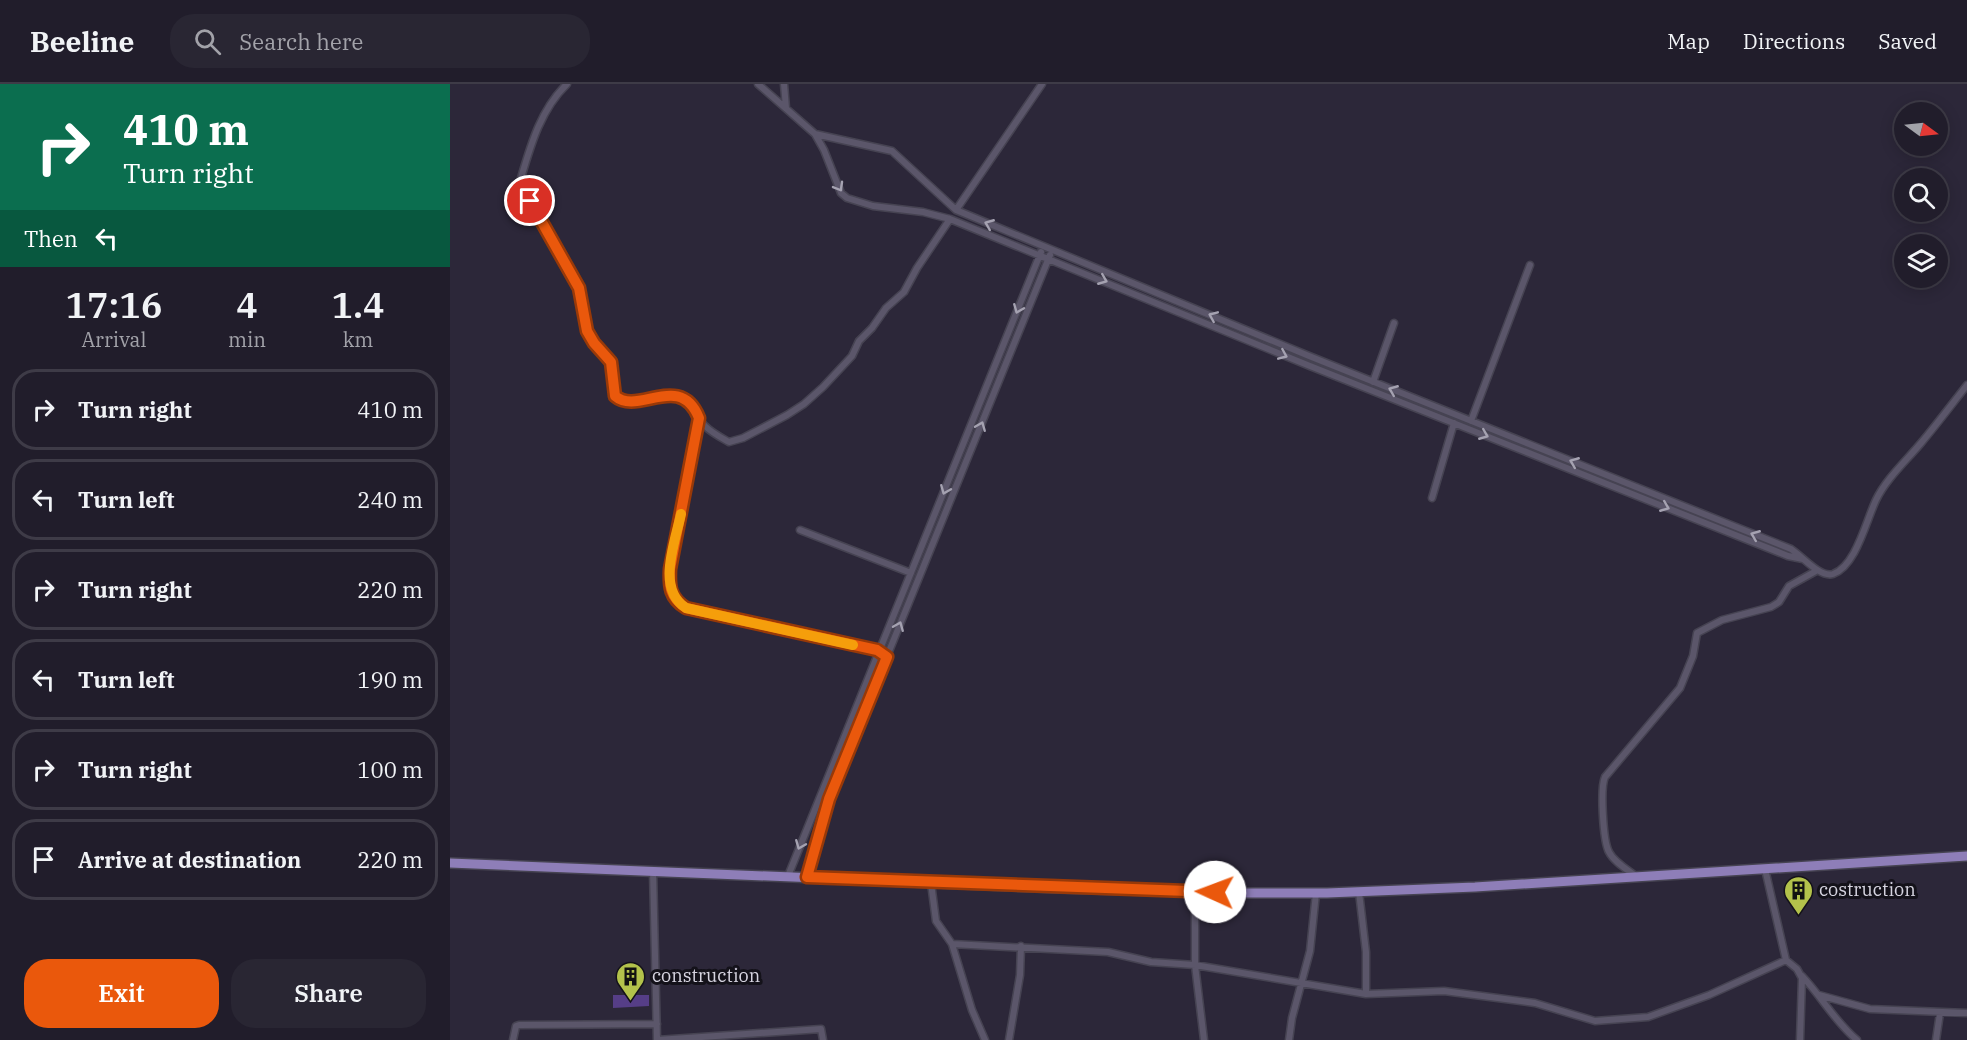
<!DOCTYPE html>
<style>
body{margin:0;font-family:"IBM Plex Serif",serif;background:#292633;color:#f1f3f6;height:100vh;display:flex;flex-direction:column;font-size:22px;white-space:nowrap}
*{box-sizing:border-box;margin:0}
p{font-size:20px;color:#a2a2a9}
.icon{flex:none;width:33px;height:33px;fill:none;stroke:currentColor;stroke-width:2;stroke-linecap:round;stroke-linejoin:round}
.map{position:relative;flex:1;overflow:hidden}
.side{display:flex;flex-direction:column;background:#211d2b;width:450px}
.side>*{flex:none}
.hud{background:#0b6e4f;color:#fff;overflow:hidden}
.needle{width:39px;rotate:105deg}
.controls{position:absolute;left:1444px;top:18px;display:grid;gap:12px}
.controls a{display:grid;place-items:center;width:54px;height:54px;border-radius:50%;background:#211d2b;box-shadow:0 3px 15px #0003,0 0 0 2px #3e3b47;font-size:30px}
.pin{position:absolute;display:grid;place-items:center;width:51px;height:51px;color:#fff;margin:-26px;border:3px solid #fff;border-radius:50%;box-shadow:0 2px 6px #0007}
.me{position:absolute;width:66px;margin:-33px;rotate:272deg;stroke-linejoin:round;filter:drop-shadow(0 0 4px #0008)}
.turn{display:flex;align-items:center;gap:21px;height:126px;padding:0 24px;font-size:27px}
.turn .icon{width:78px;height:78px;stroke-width:2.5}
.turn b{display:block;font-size:42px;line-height:51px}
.then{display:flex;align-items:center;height:57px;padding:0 24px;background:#0003;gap:12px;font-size:22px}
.eta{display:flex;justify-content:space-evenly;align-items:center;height:102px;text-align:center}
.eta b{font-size:36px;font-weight:600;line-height:42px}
.primary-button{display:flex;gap:12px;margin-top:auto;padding:12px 24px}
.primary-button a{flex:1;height:69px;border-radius:24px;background:#ea580c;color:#fff;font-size:24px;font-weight:600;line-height:69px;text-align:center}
.primary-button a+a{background:#292633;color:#f1f3f6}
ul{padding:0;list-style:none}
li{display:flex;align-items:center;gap:18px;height:81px;margin:0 12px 9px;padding:0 12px;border:3px solid #3e3b47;border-radius:24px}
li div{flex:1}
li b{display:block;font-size:22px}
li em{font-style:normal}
header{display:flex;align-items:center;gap:36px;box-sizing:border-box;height:84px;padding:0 30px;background:#211d2b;border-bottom:2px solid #3e3b47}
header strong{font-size:28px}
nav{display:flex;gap:33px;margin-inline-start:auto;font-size:21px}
.search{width:420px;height:54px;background:#292633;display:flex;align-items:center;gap:15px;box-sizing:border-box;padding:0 21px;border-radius:24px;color:#a2a2a9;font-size:22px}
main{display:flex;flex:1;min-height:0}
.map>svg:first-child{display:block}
.building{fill:#563e87}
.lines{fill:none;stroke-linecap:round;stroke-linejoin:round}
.street-casing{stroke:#464352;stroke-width:9}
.primary-casing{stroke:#464352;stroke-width:12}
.street{stroke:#5b566a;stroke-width:6}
.primary{stroke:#8e7eb8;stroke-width:9}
.oneway{stroke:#a5a2b1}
.route-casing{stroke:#983908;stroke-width:15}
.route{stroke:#ea580c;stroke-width:10}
.slow{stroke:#f59e0b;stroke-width:10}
.labels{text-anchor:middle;stroke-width:6;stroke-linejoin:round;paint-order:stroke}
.poi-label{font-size:18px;fill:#d6d4e0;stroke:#14121a;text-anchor:start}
</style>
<header>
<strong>Beeline</strong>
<div class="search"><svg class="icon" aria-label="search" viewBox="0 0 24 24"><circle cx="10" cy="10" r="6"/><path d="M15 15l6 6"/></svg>Search here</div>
<nav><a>Map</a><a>Directions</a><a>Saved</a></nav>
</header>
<main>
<section class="side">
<div class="hud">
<div class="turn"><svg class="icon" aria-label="right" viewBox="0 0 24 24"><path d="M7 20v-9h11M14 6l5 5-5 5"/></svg><div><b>410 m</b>Turn right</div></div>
<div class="then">Then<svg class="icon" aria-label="left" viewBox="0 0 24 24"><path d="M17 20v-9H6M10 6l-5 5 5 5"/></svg></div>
</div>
<div class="eta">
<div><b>17:16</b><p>Arrival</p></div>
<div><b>4</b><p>min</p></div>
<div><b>1.4</b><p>km</p></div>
</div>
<ul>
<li><svg class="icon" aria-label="right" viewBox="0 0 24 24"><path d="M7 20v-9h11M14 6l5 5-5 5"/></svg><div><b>Turn right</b></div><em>410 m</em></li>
<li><svg class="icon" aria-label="left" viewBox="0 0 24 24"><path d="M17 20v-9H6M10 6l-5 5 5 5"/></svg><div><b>Turn left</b></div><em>240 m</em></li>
<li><svg class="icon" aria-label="right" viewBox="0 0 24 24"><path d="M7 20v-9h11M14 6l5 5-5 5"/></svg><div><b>Turn right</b></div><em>220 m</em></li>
<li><svg class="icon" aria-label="left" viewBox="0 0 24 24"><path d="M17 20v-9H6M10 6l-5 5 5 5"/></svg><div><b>Turn left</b></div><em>190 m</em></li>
<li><svg class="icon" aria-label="right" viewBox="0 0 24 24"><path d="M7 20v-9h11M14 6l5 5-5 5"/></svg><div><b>Turn right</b></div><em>100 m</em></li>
<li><svg class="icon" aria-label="arrive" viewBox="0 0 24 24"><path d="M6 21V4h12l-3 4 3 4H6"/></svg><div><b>Arrive at destination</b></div><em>220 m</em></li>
</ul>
<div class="primary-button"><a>Exit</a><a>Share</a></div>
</section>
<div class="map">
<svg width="1517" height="956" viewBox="0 0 1517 956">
<rect width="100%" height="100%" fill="#2c2739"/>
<!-- building -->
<path class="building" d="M163,911h36v11l-36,2z"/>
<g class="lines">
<defs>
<path id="street" d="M117,0c-26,25 -36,60 -46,94v7l58,103 8,43 7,12 17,18 2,31 10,9c15,1 28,-6 43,-6 24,0 26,17 39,31 7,7 15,11 24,16l14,-4 44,-23 17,-11 19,-17 29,-31 7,-15 13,-13 14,-20 18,-16 13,-24 33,-49
M308,0l57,50 9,16 17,43 6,5 26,8 50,6 27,7 360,147 478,190 15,3
M334,0l2,24
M365,50l77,17 64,59 353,146 482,193c11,7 29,29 42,25 23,-8 33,-53 43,-74 10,-21 30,-39 45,-57 16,-19 31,-39 46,-58
M506,126l86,-126
M923,298l21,-59
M249,334l-29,151c0,18 0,29 16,39l191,42 10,7
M1021,337l59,-156
M982,414l22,-75
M350,446l111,43
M1315,785l21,91 11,9 5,9 -2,62
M203,787l4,169 164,-11 2,11
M338,792l253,-624
M357,793l22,-78 221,-544
M1187,793c-9,-7 -23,-15 -28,-25 -6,-11 -9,-64 -4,-75l75,-89 13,-32 4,-23 25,-13 49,-13 8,-5 10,-16 27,-15
M481,799l5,38 16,23 156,8 43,10 44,3 171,29 78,-3 91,12 60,18 53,-4 61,-22 77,-35
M745,808v73l9,75
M909,808l7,60v42
M502,860l20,66 13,30
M1352,892c20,21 33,46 55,64
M1369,911l51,14 97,4
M63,956l3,-14 3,-1 138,-1
M559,956l11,-65 1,-29
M839,956l3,-22 18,-67 6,-58
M1486,956l4,-27"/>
<path id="primary" d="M0,779l609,25 177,5h91l148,-6 492,-31"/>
</defs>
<!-- street casing -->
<use href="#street" class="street-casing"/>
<!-- primary casing -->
<use href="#primary" class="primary-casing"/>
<!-- street -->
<use href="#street" class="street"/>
<!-- primary -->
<use href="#primary" class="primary"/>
</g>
<!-- one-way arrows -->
<defs><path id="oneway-chevron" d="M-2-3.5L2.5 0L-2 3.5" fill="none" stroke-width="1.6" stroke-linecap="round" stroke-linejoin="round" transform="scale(1.5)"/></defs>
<g class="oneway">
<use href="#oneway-chevron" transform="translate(389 103) rotate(60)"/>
<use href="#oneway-chevron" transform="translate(539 140) rotate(-158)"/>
<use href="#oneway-chevron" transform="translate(653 196) rotate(22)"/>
<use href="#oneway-chevron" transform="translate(568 225) rotate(112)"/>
<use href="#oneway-chevron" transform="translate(763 232) rotate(-157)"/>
<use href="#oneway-chevron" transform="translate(833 271) rotate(23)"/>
<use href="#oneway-chevron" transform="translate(943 306) rotate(-158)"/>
<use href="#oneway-chevron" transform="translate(531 342) rotate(-68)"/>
<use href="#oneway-chevron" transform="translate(1034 351) rotate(22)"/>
<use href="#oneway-chevron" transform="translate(1124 378) rotate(-158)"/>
<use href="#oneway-chevron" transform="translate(495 406) rotate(112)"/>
<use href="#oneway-chevron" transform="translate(1215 423) rotate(22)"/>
<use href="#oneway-chevron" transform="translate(1305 451) rotate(-158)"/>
<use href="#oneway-chevron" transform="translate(449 542) rotate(-68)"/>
<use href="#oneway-chevron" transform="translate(350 761) rotate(112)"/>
</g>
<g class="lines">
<defs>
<path id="route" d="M80,117l49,87 8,43 7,12 17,19 4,34c23,20 65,-25 84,22l-29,151c-1,18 0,29 16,39l191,42 10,7 -58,142 -22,78 408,15"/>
</defs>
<!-- route casing -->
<use href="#route" class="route-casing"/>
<!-- route -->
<use href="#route" class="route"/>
<!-- slow -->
<path class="slow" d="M231,430c-6,29 -25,75 5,94l167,37"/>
</g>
<!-- icons -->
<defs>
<symbol id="building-pin" viewBox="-11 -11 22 30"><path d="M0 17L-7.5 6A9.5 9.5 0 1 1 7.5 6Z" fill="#b3c24b" stroke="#14121a"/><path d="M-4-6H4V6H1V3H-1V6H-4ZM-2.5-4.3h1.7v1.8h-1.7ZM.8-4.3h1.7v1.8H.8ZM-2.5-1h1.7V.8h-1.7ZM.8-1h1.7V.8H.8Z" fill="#111"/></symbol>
</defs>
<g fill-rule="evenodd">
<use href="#building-pin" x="1332" y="790" width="33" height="45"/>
<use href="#building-pin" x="164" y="876" width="33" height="45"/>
</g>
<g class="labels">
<!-- poi labels -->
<g class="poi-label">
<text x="1369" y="812">costruction</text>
<text x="202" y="898">construction</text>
</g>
</g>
</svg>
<div class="controls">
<a><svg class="needle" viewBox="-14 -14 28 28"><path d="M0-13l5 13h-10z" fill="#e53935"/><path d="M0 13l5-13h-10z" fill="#a2a2a9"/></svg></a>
<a><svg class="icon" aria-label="search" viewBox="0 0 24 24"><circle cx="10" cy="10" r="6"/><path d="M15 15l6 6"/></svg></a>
<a><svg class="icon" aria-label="layers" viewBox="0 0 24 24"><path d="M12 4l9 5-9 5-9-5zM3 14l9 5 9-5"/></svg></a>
</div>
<div class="pin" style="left:80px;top:117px;background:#d93025"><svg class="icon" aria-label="arrive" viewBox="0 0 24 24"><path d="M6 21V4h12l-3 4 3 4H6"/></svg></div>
<svg class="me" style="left:765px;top:808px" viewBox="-20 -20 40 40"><circle r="19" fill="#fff"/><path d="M0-13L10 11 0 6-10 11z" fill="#ea580c"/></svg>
</div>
</main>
